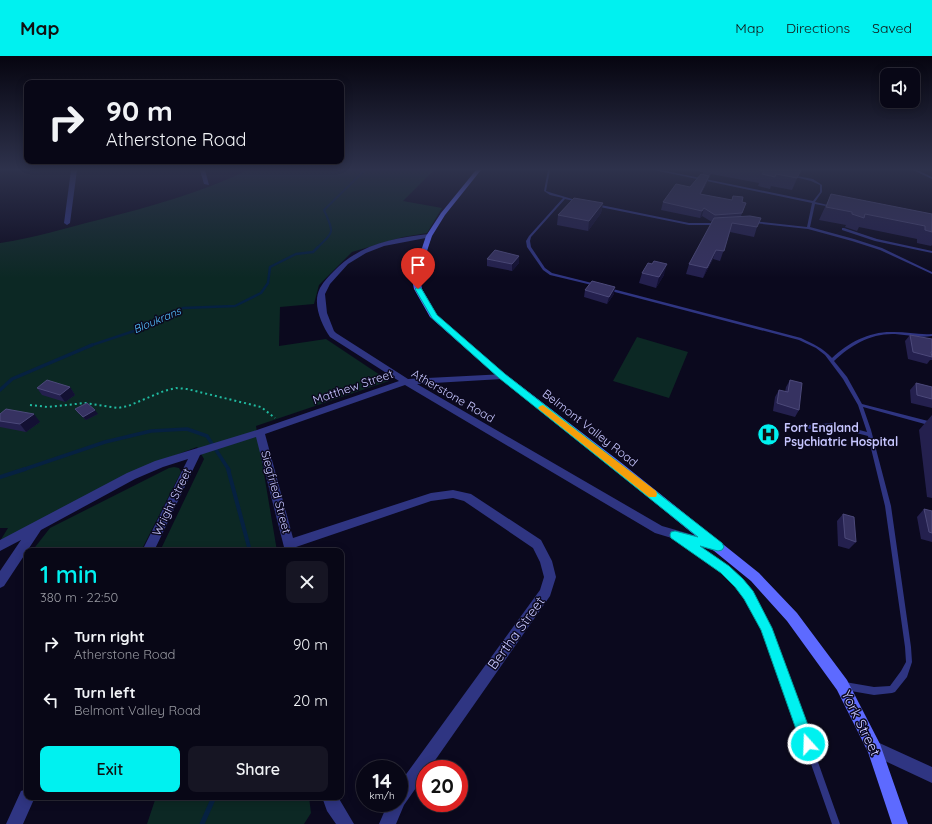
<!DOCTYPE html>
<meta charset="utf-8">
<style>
body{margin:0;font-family:Quicksand,sans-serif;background:#161523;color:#f1f3f6;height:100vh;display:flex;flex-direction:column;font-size:15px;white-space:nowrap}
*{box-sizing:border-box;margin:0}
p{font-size:13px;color:#9899a1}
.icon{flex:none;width:22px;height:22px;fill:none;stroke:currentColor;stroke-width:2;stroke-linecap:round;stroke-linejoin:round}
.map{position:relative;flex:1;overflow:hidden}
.side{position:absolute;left:24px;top:492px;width:320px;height:252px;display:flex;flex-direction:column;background:#080716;border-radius:8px;box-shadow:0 2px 10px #0003,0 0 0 1px #292835}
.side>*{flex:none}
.banner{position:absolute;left:24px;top:24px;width:320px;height:84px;border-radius:8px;box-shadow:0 2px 10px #0003,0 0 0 1px #292835;background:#080716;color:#f1f3f6;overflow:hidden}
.tools{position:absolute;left:880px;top:12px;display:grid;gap:8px}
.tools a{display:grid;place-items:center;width:40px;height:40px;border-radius:8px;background:#080716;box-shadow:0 2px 10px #0003,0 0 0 1px #292835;font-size:20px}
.speed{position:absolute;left:356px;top:704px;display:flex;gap:8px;font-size:20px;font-weight:700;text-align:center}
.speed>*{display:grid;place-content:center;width:52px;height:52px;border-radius:50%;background:#080716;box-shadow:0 2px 10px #0003,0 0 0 1px #292835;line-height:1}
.speed small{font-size:10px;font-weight:400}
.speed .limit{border:6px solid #d22;background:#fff;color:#111}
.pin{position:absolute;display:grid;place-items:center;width:34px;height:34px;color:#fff;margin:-41px -17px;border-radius:50% 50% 50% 0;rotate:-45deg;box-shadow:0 0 4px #0007}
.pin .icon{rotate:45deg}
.me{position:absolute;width:44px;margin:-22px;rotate:340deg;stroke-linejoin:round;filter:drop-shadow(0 0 3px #0008)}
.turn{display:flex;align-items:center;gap:14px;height:84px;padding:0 16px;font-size:18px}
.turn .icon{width:52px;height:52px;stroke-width:2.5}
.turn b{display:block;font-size:28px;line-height:34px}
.round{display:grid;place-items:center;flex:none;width:42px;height:42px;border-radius:8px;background:#161523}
.summary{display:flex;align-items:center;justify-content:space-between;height:68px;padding:0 16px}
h1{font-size:24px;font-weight:600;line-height:30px;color:#00f1f0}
.action{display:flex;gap:8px;margin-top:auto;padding:8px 16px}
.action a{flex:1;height:46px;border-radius:8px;background:#00f1f0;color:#111;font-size:16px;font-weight:600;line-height:46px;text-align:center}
.action a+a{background:#161523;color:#f1f3f6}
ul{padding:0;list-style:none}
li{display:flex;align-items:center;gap:12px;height:56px;padding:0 16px}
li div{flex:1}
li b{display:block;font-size:15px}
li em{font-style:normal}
header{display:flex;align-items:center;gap:24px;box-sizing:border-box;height:56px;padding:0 20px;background:#00f1f0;color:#111}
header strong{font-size:19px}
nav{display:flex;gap:22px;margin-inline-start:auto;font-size:14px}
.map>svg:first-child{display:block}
.green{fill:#0c2824}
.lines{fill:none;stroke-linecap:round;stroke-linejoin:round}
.stream-far4{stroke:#062141;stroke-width:2}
.stream-far3{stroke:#062141;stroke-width:2.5}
.stream-far2{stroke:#062141;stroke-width:3.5}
.stream-far1{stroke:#062141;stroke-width:4}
.stream{stroke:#062141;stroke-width:5}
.path{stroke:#20baa0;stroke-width:2;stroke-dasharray:2 3;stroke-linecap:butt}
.lane{fill:#2f3582;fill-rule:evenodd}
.street{fill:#2f3582;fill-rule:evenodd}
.secondary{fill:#5d6aff;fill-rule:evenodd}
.wall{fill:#24204e}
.shaded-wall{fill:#131033}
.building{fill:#363261;stroke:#4c497a}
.route{fill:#00f1f0;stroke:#009d9c}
.slow{fill:#f59e0b}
.labels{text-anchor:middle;stroke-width:3;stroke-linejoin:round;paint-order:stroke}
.far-water-label{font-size:11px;font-style:italic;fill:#54c2ff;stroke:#0b091e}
.street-label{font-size:12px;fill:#c7c6ff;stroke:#0b091e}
.poi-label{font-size:12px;font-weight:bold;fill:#c7c6ff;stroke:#0b091e;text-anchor:start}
.near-street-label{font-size:14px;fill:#c7c6ff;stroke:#0b091e}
</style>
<header>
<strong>Map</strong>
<nav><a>Map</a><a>Directions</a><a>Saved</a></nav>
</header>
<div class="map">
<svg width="932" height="768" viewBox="0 0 932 768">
<rect width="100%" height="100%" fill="#0b091e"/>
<!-- green -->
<path class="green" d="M248,114h186l-31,31 39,7 -15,25 -24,4 -51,15 -33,33 -5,19 -34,3 -1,39 47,-7 63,42 -133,45 21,125h-117l44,-92 -7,-12 -58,22 -139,72 8,-13h-8v-285c33,-5 66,-15 98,-23 51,-13 102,-27 150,-50z
M637,281l51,15 -19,46 -56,-17z
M174,411l5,1 2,4 -40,79h-109l18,-23 119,-60z
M156,741h153l2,16 -7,11h-157z"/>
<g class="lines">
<!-- stream-far4 -->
<path class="stream-far4" d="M317,192c18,-17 17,-15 7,-38l41,-40"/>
<!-- stream-far3 -->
<path class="stream-far3" d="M89,290l51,-17 43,-21 52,-2 26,-13 7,-10 2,-16 26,-13 17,-2 5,-5"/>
<!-- stream-far2 -->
<path class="stream-far2" d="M0,334l12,-11 80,-34
M22,414l83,-28 46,-11 36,-2 20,7 22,34"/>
<!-- stream-far1 -->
<path class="stream-far1" d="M228,413l22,82
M0,421l25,-8"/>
<!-- stream -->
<path class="stream" d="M202,768l12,-27"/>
<!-- path -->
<path class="path" d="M30,349l18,2 37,-4 33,5 10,-2 36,-15 12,-3 11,1 74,18 14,11"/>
<!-- lane -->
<path class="lane" d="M548,114h2l-4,21 6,2 27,8 -1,1 -13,-3 -34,38 -1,4 1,6 14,21 7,5 44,11v2l-46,-11 -7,-5 -16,-23 -1,-6 3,-5 34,-38 -13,-3 -6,-4z
M654,114h7l152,31 7,-9v-7l-9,-4 -20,-5 1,-1 21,4 9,6v7l-7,10 17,4 -1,1 -16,-3 -5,23 44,12 28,9 50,24v2l-52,-24 -28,-9 -44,-12 -54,-6 -2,-1 2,-1 53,6 5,-24z
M913,114h4l15,7v2z
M596,148l93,19h27l2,1 -2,1h-27l-94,-19v-1z
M842,172h2l33,11 55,12v2l-57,-12 -33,-11z
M607,232h2l192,50c12,6 22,10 31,20 17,-16 38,-27 62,-26 13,0 25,3 38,2v2c-13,2 -25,-1 -37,-2 -24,-1 -44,11 -61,27l13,16 15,27 70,18v4l-69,-19 8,23 20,76 20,141 1,15 -5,15 -12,15 -3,1 -18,2 -29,-5 -3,-1 -1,-3 1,-3 3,-1 29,5 16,-1 11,-15 5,-9 -1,-15 -20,-141 -17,-70 -35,-9 -24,2 -2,-2 2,-2 24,-2 34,9 -9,-27 -15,-26 -18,-24 -9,-7 -17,-8 -192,-50z
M680,481h4c15,11 31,20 45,32 23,20 36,48 47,75l64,180h-8l-63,-180c-10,-26 -22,-51 -44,-70 -13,-13 -30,-22 -45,-33l-1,-2z"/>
<!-- street -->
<path class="street" d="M71,114h6l-7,53 -3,2 -3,-2z
M200,114h5l4,15 -5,-1z
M429,178l3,2 -1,1 -47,9 -18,7 -18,11 -18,20 -5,10 2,19 7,18 2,2 72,46 97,-5 1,2 -4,3 -85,5 245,142 56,16 4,1 2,4 -2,4 -4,1 -63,-19 -250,-148 -140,49 28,104 138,-45 22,-3 18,4 70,46 11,21 4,16 -6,19 -121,173h-4v6l-21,30 -8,19h-17l9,-21h11v-19l141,-194 4,-13 -4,-15 -7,-14 -69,-47 -11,-3 -22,3 -135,46 1,4h-12l-29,-114 -56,18 -46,96h-12l46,-92 -25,8 -28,12 -94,51 -37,56 -4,2v-17l21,-31 -21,11v-11l127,-67 28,-12 102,-31 142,-49 -69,-44c-9,-13 -18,-34 -10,-49 4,-7 9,-12 14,-17 26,-27 59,-33 95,-37z
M875,685l57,26v16l-62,-29 -3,-5 3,-5z
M27,733v8h8l-12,27h-17l15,-33z
M322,741h16l16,27h-18l-9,-13z"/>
<!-- secondary -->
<path class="secondary" d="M476,114h5l-36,45 -13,21 -10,30 -2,13 2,10 15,26 68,59 114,87 140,112 38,40 50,67 33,64 28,80h-16l-24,-72 -31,-62 -50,-69 -36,-40 -140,-114 -112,-89 -69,-61 -16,-28 -2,-10 4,-13 10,-30 15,-23z"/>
</g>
<!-- wall -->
<path class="wall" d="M693,114h108l-9,20 -21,-4 -1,3 -12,-3 1,-3 -48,-9 -2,4h-1l-1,5 -6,11 45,9 -5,13 16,11 -3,10 -24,-5 -10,29 -7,-2 -10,19 -17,-4 3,-10 23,-42 -10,-6 -2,2 -39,-8 2,-8 27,-15 13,-13v-2z
M831,138l101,20v31l-1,1 -14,-3v-4l-58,-12 -2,4 -12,-4 1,-2 -27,-5z
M603,147l-2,10 -13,18 -31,-6 1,-10z
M519,200v7l-7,8 -25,-5v-7z
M642,217l22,2 -8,13 -17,-5z
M585,234l29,4 -7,10 -23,-7z
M910,279l22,4v21h-2l-3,4 -19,-5 -3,-18z
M790,324l9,30 -4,7 -22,-6 2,-14 4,-7 6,2 1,-5z
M916,327l16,4v21l-21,-5 -1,-13z
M70,331l5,8 -10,7 -23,-7 -5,-7z
M75,353l23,5 -12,6 -8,-7z
M0,358l40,8 -14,10 -26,-5z
M932,359v83l-5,-1 -8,-67z
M924,453l8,2v31l-11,-3 -4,-22z
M843,458l13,28 -7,7 -11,-3 -1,-25z"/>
<!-- shaded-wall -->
<path class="shaded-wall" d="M801,114l-4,9 -5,11 5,-12z
M709,120l-2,7 -10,18 3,-7z
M603,147l-2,10 -13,18 1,-10z
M704,152l-2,8 -2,2 2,-7z
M716,194l-3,9 -10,19 4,-10z
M519,200v7l-7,8v-7z
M667,208l-3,11 -8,13 3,-11z
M615,231l-1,7 -7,10 2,-7z
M70,331l5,8 -10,7 -5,-7z
M95,354l3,4 -12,6 -3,-3z
M34,358l6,8 -14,10 -6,-8z"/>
<!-- building -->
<path class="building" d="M759,114h42l-4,8 -21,-4 -1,3 -13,-3 2,-3z
M701,118l8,2 -9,18 32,6 1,-4 10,1 -1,5 4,1 -4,10 -27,2 -11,-7 -2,3 -39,-9 13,-18 14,3z
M831,138l101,20v18l-7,-2v-4l-60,-12 -1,4 -12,-4v-2l-26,-5z
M574,142l29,5 -14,18 -31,-6z
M750,160l11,2 -4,9 -25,-4 -8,28 -8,-1 -9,18 -18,-4 25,-46z
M495,194l24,6 -7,8 -25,-5z
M654,205l13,3 -8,13 -17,-4 6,-10 4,1z
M592,225l23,6 -6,10 -24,-7z
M910,279l22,4v13h-1l1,5 -19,-5z
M47,324l23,7 -10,8 -23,-7z
M790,324l12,3 -3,27 -22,-7 2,-13 9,2z
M916,327l16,4v12l-15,-4z
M87,347l8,7 -12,7 -8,-8z
M6,353l28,5 -14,10 -20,-3v-7z
M924,453l8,2v22l-3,-1z
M843,458l11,3 2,25 -11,-4z"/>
<!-- sky -->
<linearGradient id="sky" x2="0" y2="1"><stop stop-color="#060510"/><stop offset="0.51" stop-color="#2e324c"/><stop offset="1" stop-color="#2e324c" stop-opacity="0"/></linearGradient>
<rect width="932" height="222" fill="url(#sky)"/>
<!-- route -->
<path class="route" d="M416,232h5l16,27 68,59 217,169 2,4 -2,3 -4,1 -18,-5 29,20 14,13 10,12 19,37 43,116 -2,5 -5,2 -5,-2 -42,-119 -17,-31 -9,-12 -14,-14 -50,-35 -1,-3 1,-3 4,-1 23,6 -199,-159 -67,-60 -17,-29z"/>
<!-- slow -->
<path class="slow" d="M543,349l113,86 1,3 -1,3h-7l-109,-87 -2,-2 2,-2z"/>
<!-- icons -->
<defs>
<symbol id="hospital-disc" viewBox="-11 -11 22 22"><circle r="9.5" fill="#00f1f0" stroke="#0b091e"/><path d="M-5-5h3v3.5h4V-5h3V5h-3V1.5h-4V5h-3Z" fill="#111"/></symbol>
</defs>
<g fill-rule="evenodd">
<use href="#hospital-disc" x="756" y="366" width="25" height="25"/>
</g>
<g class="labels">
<!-- far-water labels -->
<g class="far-water-label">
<text transform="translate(157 264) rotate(-23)" y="4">Bloukrans</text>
</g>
<!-- street labels -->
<g class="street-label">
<text transform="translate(353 331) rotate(-19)" y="4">Matthew Street</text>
<text transform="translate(453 340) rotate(30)" y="4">Atherstone Road</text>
<text transform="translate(590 372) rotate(38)" y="4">Belmont Valley Road</text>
<text transform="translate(276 436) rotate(75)" y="4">Siegfried Street</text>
<text transform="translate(172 446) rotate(-64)" y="4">Wright Street</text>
</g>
<!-- poi labels -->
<g class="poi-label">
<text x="784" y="376">Fort England<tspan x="784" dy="14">Psychiatric Hospital</tspan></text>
</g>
<!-- near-street labels -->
<g class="near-street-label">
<text transform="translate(516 577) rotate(-54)" y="5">Bertha Street</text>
<text transform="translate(861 667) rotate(64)" y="5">York Street</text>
</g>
</g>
</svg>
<div class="tools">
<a><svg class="icon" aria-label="sound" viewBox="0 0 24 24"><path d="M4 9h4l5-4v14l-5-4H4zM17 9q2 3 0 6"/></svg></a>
</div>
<div class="speed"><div>14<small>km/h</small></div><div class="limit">20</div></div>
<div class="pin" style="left:418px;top:233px;background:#d93025"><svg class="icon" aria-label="arrive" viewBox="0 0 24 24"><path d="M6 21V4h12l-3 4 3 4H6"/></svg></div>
<svg class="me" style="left:808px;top:688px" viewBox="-20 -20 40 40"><circle r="17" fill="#00f1f0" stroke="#fff" stroke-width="3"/><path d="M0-11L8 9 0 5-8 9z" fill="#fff"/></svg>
<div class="banner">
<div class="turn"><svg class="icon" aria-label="right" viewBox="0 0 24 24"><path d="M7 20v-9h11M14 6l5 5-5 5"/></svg><div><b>90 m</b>Atherstone Road</div></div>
</div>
<section class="side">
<div class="summary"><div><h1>1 min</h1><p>380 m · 22:50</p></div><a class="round"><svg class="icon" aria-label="close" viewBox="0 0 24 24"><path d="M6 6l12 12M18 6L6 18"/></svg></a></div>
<ul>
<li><svg class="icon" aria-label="right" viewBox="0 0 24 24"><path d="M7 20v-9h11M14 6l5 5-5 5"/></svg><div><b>Turn right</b><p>Atherstone Road</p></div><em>90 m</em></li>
<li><svg class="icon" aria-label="left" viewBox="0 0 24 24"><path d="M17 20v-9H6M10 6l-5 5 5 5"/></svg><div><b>Turn left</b><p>Belmont Valley Road</p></div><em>20 m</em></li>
</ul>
<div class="action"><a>Exit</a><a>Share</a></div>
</section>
</div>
